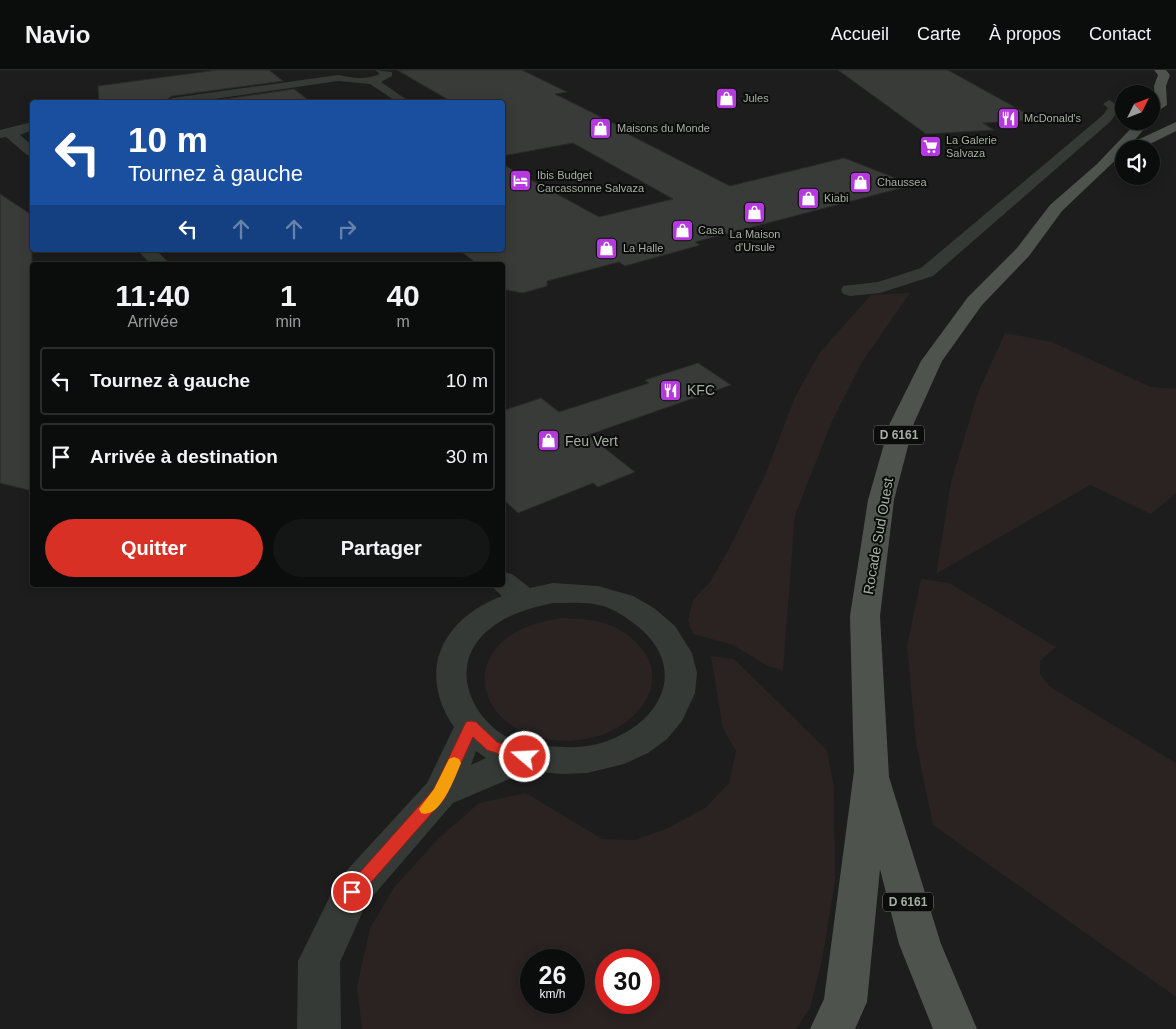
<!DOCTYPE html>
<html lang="fr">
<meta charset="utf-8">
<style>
body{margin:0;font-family:Helvetica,sans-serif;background:#141615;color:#f1f3f6;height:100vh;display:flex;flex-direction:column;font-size:19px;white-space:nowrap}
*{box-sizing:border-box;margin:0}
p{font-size:16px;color:#9a9c9d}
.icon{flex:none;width:28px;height:28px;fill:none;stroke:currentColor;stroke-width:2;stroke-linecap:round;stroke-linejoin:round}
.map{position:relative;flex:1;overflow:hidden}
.side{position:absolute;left:30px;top:192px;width:475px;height:325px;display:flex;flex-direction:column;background:#0b0d0c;border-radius:5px;box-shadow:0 2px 12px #0003,0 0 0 1px #2b2d2d}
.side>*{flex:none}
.guide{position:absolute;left:30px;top:30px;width:475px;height:152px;border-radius:5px;box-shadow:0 2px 12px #0003,0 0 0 1px #2b2d2d;background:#1a4fa0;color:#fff;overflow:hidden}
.needle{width:32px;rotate:48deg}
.fabs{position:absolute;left:1115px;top:15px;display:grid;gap:10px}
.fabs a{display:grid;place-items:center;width:45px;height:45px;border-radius:50%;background:#0b0d0c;box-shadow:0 2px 12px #0003,0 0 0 1px #2b2d2d;font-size:25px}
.speed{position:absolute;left:520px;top:879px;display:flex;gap:10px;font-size:25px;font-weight:700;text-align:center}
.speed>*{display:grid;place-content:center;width:65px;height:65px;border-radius:50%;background:#0b0d0c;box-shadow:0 2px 12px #0003,0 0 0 1px #2b2d2d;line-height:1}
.speed small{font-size:12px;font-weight:400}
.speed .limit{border:8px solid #d22;background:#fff;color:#111}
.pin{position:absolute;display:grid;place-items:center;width:42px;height:42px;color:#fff;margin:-21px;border:2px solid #fff;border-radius:50%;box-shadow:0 1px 5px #0007}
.me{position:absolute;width:55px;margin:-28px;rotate:289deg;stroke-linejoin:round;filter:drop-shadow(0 0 4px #0008)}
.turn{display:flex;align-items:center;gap:18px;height:105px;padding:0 15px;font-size:22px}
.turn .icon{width:65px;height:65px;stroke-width:2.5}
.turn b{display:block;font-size:35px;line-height:42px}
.lanes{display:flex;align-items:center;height:48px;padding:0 15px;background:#0003;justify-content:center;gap:25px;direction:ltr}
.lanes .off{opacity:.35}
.eta{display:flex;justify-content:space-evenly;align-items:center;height:85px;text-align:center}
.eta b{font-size:30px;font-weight:700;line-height:35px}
.button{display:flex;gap:10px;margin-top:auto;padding:10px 15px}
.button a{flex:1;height:58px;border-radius:30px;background:#d93025;color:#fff;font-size:20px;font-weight:700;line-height:58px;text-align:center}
.button a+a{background:#141615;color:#f1f3f6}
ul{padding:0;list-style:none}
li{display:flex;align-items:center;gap:15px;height:68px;margin:0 10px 8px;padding:0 5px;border:2px solid #2b2d2d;border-radius:5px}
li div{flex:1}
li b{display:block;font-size:19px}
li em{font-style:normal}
header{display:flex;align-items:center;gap:30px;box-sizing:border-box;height:70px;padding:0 25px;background:#0b0d0c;border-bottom:1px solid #2b2d2d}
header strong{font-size:24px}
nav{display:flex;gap:28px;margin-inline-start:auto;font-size:18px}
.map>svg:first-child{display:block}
.built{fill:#1c1d1c;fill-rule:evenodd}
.green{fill:#2a2322;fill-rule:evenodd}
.building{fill:#383b37;stroke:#2a2c2a}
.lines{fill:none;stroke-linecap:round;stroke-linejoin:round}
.minor{fill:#363a36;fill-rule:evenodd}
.primary{fill:#4e544d;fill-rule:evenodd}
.route{fill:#d93025;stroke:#8d1f18}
.slow{fill:#f59e0b}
.labels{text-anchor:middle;stroke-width:4;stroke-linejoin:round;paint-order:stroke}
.far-poi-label{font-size:11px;fill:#a5b0a2;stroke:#0b0c0b;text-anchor:start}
.shield{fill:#0b0c0b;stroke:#777f75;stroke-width:1}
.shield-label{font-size:12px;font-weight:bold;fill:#a5b0a2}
.poi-label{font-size:14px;fill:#a5b0a2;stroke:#0b0c0b;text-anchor:start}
.street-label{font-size:14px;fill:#a5b0a2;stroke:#0b0c0b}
</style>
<header>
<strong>Navio</strong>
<nav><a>Accueil</a><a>Carte</a><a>À propos</a><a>Contact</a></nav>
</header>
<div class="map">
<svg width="1176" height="959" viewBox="0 0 1176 959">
<rect width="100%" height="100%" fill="#0f1110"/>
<!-- built -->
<path class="built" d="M0,0h1176v959h-1176zM1124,24h27v27h-27zM32,32h470v148h-470zM1124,79h27v27h-27zM32,195h470v320h-470zM531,890h43v42h-43zM606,890h43v42h-43z"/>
<!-- green -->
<path class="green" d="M910,223l-48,69 -29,57 -38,96 -12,156 -17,-6 -33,-20 -40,-11 -5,-13 5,-21 17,-18 22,-39 34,-70 29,-76 25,-45 51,-57z
M1005,263l47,9 99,45 25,2v104l-25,21 -61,-29 -154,89 15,-92 26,-87z
M921,509l28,4 107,64 -16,14v13l9,12 127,77v234l-243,-172 -17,-82 -9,-97z
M561,548c24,0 49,3 68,18 52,41 8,95 -43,103 -107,18 -150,-103 -25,-121z
M711,586l23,3 93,91 7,37 1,94 -13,79 -12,48 -14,21h-434l-5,-43 13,-58 25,-42 44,-48 40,-35 47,-10 76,46 33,1 33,-12 37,-20 24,-25 7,-32 -13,-22zM531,890h43v42h-43zM606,890h43v42h-43z"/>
<!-- building -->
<path class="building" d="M217,0h52l14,11 -111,15 -8,6h-65l-1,-16z
M397,0h125l45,22 -12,2 66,33 -5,1 114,58 114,-28 69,27 -218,57 5,3 -75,21 -6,-4 -72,19v5l-24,7 -21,-4v-24h-23l-20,-15h43v-86l97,53 74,-18 -100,-56 -71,13v-54h-50z
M838,0h110l90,50 -55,3 11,7 -68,4z
M294,19l17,13h-108z
M0,124l32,21v276l-32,-8z
M698,293l33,22 -143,50 47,37 -37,15 -5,-4 -75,30 -16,-15v-87l39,-13 18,14 90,-29 -4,-3z"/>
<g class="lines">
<!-- minor -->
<path class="minor" d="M375,0l17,2v4l-11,6 29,20h-13l-27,-18 -32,-3 -145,21h-27l6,-4 166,-23c14,3 28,5 42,-1z
M1109,30l12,7 -10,14 -178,155 -53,17 -30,3 -7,-2 -2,-4 2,-4 35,-4 43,-14 182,-153 5,-7 -5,-4z
M32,52v8l-12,5 12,10v11l-5,-1 -21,-18 -6,1v-8z
M137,180h19l15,15h-19z
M502,502l10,2 18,14 23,-5 45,3 35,10 21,12 21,18 17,27 5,20 -2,20 -13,28 -15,18 -19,14 -24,11 -37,9 -25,1 -34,-3 -75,32 -87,101 -26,58 1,67h-44l1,-68 40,-81 89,-97 27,-56c-38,-56 -12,-108 48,-131l-12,-11h12zM553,533c17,0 36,-2 53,4 13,5 24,13 35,22 48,43 17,96 -37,113 -17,6 -38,6 -56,4 -12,-2 -27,-2 -37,-7 -34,-16 -58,-60 -36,-94 17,-26 49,-36 78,-42zM476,681l10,7 -15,7z"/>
<!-- primary -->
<path class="primary" d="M1154,0h12l4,5 -4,11 1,19 -6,4 -6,-4 -1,-19 4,-11z
M1138,51h13l-18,21 43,-20v9l-36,18h-16v3l-62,59 -33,45 -47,49 -40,56 -28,62 -20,77 -14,116 9,161 52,167 36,85h-44l-34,-85 -19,-75 -13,133 -12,27h-45l14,-30 30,-228 -4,-155 18,-116 22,-77 31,-62 47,-64 49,-49 33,-43 47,-41z"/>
</g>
<!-- route -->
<path class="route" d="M471,651l5,1 21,20 33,11 2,4 -2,4 -5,1 -38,-12 -14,-13 -28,61 -87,99 -6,2 -5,-2 -3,-5 3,-5 87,-98 30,-63 2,-4z"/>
<!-- slow -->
<path class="slow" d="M454,687l5,2 2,4c-6,14 -21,57 -40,50l-2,-4 15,-20 15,-30z"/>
<!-- icons -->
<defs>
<symbol id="shop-square" viewBox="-11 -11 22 22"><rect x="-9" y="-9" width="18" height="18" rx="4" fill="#b639df" stroke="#0b0c0b"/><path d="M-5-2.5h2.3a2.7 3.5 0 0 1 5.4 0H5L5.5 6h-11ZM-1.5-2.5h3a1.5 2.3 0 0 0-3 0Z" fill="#fff"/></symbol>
<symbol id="restaurant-square" viewBox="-11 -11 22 22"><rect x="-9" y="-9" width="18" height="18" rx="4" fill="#b639df" stroke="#0b0c0b"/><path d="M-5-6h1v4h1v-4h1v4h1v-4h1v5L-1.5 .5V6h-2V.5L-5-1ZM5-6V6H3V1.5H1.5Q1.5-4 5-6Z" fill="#fff"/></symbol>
<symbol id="supermarket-square" viewBox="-11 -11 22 22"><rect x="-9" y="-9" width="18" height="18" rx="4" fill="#b639df" stroke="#0b0c0b"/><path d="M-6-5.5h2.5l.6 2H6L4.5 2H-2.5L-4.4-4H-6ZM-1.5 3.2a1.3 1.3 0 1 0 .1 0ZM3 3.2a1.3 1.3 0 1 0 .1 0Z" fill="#fff"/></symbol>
<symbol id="hotel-square" viewBox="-11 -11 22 22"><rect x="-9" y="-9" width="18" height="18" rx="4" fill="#b639df" stroke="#0b0c0b"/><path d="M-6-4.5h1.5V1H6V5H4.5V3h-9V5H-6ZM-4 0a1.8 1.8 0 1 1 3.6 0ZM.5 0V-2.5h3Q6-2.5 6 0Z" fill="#fff"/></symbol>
</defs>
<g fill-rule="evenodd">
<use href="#shop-square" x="714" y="16" width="25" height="25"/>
<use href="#restaurant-square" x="996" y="36" width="25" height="25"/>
<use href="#shop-square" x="588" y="46" width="25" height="25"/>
<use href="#supermarket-square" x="918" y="64" width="25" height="25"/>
<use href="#hotel-square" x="508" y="98" width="25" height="25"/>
<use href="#shop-square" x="848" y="100" width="25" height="25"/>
<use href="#shop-square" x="796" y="116" width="25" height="25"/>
<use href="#shop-square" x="742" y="130" width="25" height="25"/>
<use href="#shop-square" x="670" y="148" width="25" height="25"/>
<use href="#shop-square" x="594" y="166" width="25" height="25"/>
<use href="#restaurant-square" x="658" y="308" width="25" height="25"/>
<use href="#shop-square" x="536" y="358" width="25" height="25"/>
</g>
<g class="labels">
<!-- far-poi labels -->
<g class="far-poi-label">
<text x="743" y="32">Jules</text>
<text x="1024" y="52">McDonald's</text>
<text x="617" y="62">Maisons du Monde</text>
<text x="946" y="74">La Galerie<tspan x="946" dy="13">Salvaza</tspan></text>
<text x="537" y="109">Ibis Budget<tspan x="537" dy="13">Carcassonne Salvaza</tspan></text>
<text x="877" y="116">Chaussea</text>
<text x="824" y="132">Kiabi</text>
<text x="698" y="164">Casa</text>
<text x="755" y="168" text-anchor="middle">La Maison<tspan x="755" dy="13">d'Ursule</tspan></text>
<text x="623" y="182">La Halle</text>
</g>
<!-- shield labels -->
<g class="shield">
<rect x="874" y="355.5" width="50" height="19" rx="4"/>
<rect x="883" y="822.5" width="50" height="19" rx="4"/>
</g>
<g class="shield-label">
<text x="899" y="369">D 6161</text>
<text x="908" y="836">D 6161</text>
</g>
<!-- poi labels -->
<g class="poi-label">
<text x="687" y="325">KFC</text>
<text x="565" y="376">Feu Vert</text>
</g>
<!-- street labels -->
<g class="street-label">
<text transform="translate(878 466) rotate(-80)" y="5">Rocade Sud Ouest</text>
</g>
</g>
</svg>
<div class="fabs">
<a><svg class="needle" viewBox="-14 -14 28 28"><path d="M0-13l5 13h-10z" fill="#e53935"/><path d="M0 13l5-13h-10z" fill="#9a9c9d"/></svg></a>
<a><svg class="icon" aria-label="sound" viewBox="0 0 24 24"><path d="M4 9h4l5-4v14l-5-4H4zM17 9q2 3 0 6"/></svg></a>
</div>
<div class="speed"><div>26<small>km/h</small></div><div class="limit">30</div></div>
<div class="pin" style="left:352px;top:822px;background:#d93025"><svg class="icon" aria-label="arrive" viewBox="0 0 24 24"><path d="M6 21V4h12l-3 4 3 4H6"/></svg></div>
<svg class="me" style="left:525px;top:687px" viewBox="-20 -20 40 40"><circle r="17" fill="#d93025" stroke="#fff" stroke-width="3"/><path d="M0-11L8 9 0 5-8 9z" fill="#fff"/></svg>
<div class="guide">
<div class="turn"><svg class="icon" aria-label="left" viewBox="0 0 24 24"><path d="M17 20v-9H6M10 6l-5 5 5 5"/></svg><div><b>10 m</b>Tournez à gauche</div></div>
<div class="lanes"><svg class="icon" aria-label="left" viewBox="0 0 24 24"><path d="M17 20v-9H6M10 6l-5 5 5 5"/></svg><svg class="icon off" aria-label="ahead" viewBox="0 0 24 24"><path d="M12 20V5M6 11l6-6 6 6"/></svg><svg class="icon off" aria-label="ahead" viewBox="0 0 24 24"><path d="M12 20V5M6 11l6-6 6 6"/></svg><svg class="icon off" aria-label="right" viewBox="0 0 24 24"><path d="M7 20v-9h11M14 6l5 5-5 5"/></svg></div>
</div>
<section class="side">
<div class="eta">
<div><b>11:40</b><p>Arrivée</p></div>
<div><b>1</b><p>min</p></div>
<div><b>40</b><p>m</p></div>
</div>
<ul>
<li><svg class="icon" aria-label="left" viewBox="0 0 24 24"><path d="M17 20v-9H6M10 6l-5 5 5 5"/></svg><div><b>Tournez à gauche</b></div><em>10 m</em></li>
<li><svg class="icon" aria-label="arrive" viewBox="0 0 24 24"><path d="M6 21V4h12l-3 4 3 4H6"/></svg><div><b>Arrivée à destination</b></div><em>30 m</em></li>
</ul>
<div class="button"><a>Quitter</a><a>Partager</a></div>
</section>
</div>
